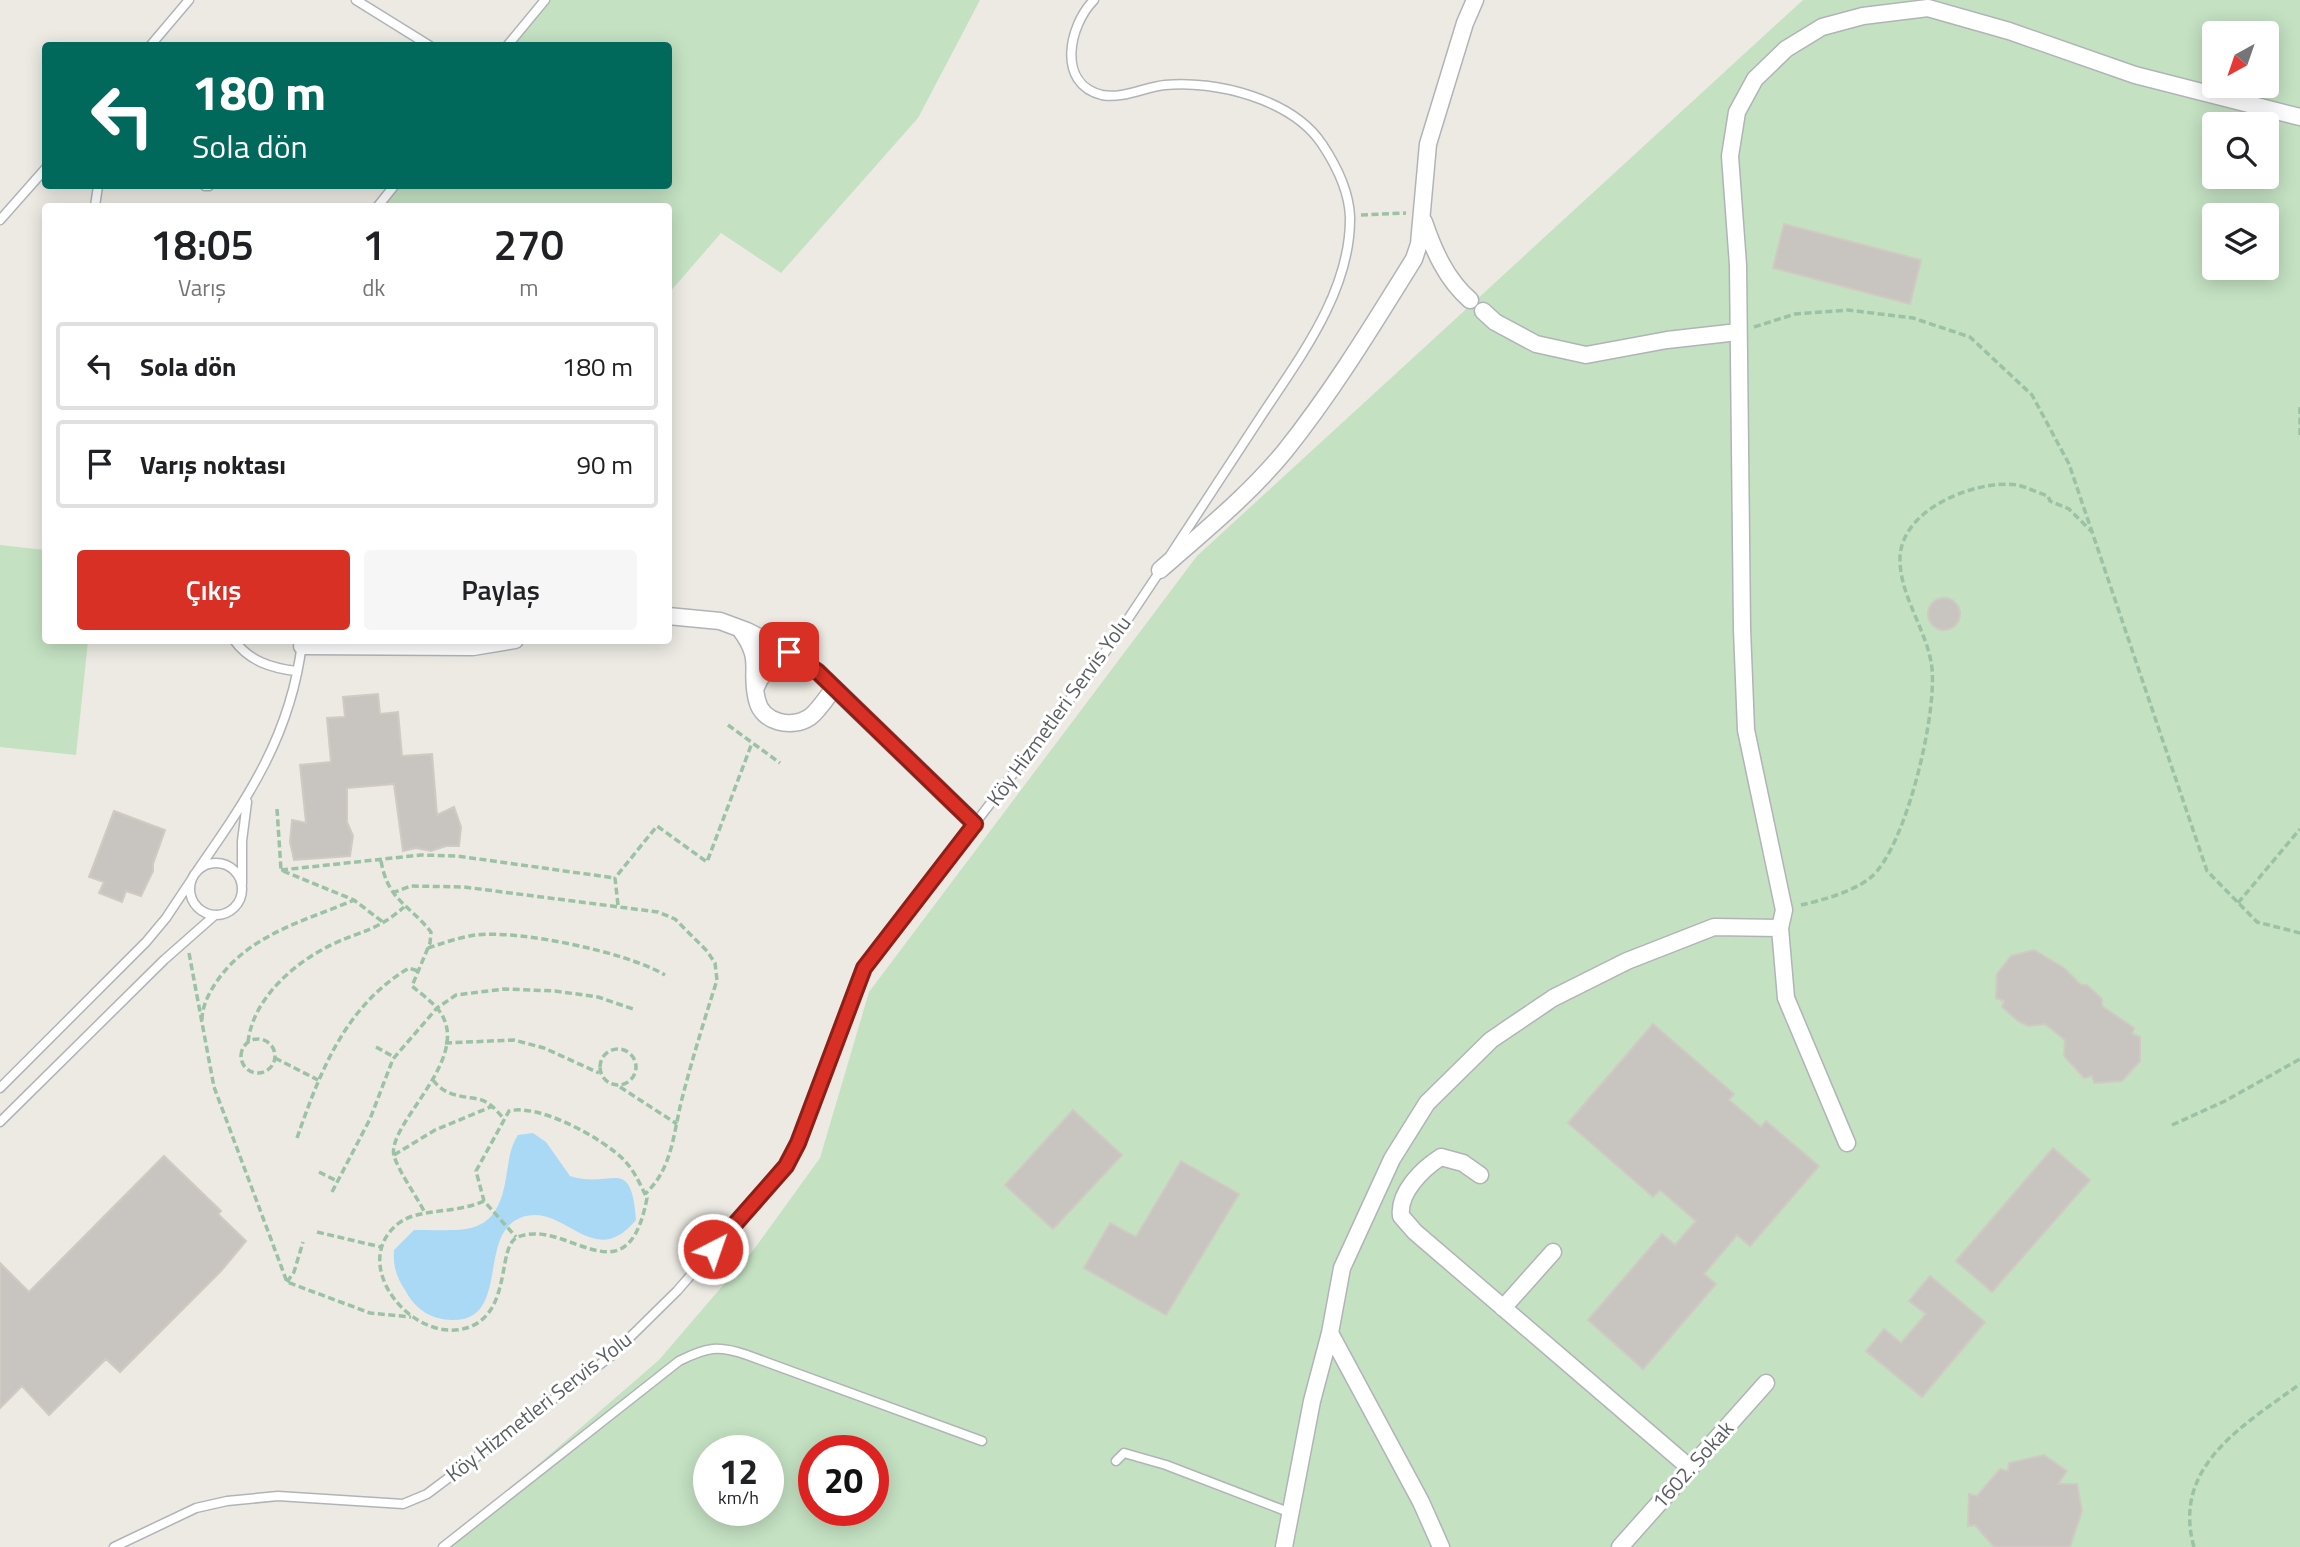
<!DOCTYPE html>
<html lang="tr">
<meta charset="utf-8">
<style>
body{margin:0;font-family:"Titillium Web",sans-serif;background:#f6f6f6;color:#202124;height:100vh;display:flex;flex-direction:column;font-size:26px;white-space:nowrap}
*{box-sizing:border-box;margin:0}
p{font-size:23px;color:#757577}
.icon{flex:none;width:38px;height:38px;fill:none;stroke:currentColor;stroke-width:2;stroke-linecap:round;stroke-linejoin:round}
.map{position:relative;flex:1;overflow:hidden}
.panel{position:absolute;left:42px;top:203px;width:630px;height:441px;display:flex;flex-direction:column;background:#fff;border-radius:7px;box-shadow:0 4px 18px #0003}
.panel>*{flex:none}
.top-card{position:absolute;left:42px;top:42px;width:630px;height:147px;border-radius:7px;box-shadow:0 4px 18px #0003;background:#00695c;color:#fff;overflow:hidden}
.needle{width:46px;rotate:220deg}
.controls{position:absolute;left:2202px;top:21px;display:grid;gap:14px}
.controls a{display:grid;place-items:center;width:77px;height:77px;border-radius:7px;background:#fff;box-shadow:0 4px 18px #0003;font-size:35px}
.speed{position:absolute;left:693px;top:1435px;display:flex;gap:14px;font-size:35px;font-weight:700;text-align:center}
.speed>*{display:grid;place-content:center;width:91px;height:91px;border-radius:50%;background:#fff;box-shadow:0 4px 18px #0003;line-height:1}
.speed small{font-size:18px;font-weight:400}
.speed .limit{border:10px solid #d22;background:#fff;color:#111}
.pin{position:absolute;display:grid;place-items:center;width:60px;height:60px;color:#fff;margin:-30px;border-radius:14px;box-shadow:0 4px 10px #0006}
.me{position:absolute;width:77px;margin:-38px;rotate:41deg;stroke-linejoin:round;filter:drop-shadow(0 0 5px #0008)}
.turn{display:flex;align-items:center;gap:24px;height:147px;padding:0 35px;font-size:32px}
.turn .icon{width:91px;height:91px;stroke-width:2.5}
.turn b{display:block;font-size:49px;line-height:60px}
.eta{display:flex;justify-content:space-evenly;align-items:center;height:119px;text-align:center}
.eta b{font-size:42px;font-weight:600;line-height:49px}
.action{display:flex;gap:14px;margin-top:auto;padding:14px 35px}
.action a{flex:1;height:80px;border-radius:7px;background:#d93025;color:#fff;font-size:28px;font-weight:600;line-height:80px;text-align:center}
.action a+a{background:#f6f6f6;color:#202124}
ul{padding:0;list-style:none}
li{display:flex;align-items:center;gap:21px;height:88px;margin:0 14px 10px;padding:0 21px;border:4px solid #e0e0e0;border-radius:7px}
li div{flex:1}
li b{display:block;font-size:26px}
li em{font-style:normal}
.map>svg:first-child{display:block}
.green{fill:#c4e1c2;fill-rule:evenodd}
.water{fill:#aad9f6}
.building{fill:#c8c5c0;stroke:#d0cbc2;stroke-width:2}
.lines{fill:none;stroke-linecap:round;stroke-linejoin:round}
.service-casing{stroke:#b1b4b7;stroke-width:11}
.minor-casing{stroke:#b1b4b7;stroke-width:19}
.path{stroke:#9cc2a5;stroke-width:3.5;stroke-dasharray:7 3.5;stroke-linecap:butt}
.service{stroke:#fff;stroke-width:8}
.minor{stroke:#fff;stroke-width:16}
.route-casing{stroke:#8d1f18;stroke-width:18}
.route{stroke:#d93025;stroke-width:12}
.labels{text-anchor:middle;stroke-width:6;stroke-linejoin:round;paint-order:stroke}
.street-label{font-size:21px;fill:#5b5f62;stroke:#fff}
</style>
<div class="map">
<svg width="2300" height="1547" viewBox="0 0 2300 1547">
<rect width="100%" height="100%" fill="#eceae3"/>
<!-- green -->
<path class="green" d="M545,0h435l-62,118 -137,155 -60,-40 -52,60 -1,-87h-290l16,-20h274v-140l-161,-1z
M1803,0h497v1547h-1857l216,-187 96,-112 65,-90 49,-166 328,-436zM2214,33h52v53h-52zM2214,124h52v53h-52zM2214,215h52v53h-52zM709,1451h59v59h-59zM814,1451h59v59h-59z
M0,545l45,5 1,90 42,1 -12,114 -76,-8z"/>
<!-- water -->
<path class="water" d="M533,1133l13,9 24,34c42,14 61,-23 66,44 -44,53 -72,-20 -116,-2 -45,18 -6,113 -78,101 -17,-3 -29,-14 -37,-29 -9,-14 -12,-24 -11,-40l20,-20c49,-1 82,10 92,-52 3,-16 3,-29 12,-43z"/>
<!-- building -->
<path class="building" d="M1784,224l137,36 -11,44 -137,-36z
M1928 614a16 16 0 1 1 32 0a16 16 0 1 1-32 0Z
M378,694l2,20 18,-2 4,44 30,-2 5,61 17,-8 7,20 -2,19h-13l-15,5 -15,-3 -13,3 -9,-67 -47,4v34l6,14 -3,20 -56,4 -4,-18 2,-22 14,3 -6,-58 31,-3 -4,-44 18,-1 -2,-20z
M114,811l51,19 -12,34v7l-12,25 -15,-5 -4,11 -23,-9 5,-11 -15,-5z
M2034,950l30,18 17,17h6l15,14v7l32,22 -2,6 8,3v24l-18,20 -28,2 -2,-7 -8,2 -20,-22 1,-16 -20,-16 -17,2 -10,-5 -16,-14 2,-6 -8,-3 1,-24 14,-18z
M1653,1024l81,70 -5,6 32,27 5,-6 53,45 -69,80 -13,-11 -33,39 12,10 -73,85 -55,-49 74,-86 13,11 21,-24 -36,-31 -7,7 -85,-74z
M1073,1110l49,45 -69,74 -48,-44z
M2053,1148l37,32 -98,112 -36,-31z
M164,1156l57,55 -3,3 28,27 -25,30 -101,101 -14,-13 -57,56 -27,-29 -22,22v-145l29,29z
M1181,1161l58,33 -73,121 -82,-47 26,-45 26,14z
M1930,1276l55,46 -63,75 -56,-46 18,-22 17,14 25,-29 -17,-13z
M2044,1455l23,16 -9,13h19l5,27 -12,36h-76l-19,-22 -7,1 1,-32 8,2 23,-27 8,2 1,-8z"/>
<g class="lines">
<defs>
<path id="service" d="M356,0l74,46
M1094,0c-25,25 -38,84 8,95 21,4 43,-8 63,-10 50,-5 127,14 157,59 14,21 27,46 28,73 1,76 -53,144 -92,204 -29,44 -58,89 -87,133
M150,46l39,-46
M507,46l38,-46
M205,186h4
M95,206l3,-20
M378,206l16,-20
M0,220l46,-52
M234,640c15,21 37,28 62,31
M190 889a26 26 0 1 1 52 0a26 26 0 1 1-52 0Z
M197,871c51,-73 94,-136 105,-228
M242,884v-43l5,-39
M0,1088l146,-146 20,-24 26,-39
M0,1122l164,-162 51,-45
M1116,1461l8,-8 42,12 125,48
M114,1547l82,-39 31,-7 51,-5 125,8 24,-10 184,-138 66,-65 109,-125 12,-23 66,-175 189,-246 61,-82 48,-72
M443,1547l236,-186c28,-14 39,-16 68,-6l235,86"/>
<path id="minor" d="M1424,222c10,29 22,57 46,78
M1483,311l12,11 41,22 50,11 81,-15 71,-8
M1160,570c43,-38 88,-74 125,-119 48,-60 88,-126 129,-192l5,-15 9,-100 37,-121 10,-23
M668,616l52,5 27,10 42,21 29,20 157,152
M740,629c24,32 9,39 17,71 5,23 35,29 53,17 9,-7 17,-20 24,-29
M302,646l171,1 42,-7
M756,687c9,-21 21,-28 43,-28
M1780,928l6,70 61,145
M1480,1175l-17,-12 -22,-6c-19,12 -43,36 -40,59l14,16 275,236
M1503,1308l50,-56
M1284,1547l28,-146 18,-68
M1441,1547l-20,-45 -91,-169 12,-65 50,-109 35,-56 64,-63 62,-42 74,-37 87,-34 66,1 4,-18 -38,-180 -4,-101 -4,-364 -8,-109 7,-44 18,-33 31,-30 36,-22 41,-11 65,-8 81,23 126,44 165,42
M1620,1547l146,-164"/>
</defs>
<!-- service casing -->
<use href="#service" class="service-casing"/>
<!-- minor casing -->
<use href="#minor" class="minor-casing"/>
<!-- path -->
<path class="path" d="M1361,215l45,-2
M1754,327l41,-13 53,-4 65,8 57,19 62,58 37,69 138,407 50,51 43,11
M2300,407v29
M728,725l52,38
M277,809l4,61
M381,861c7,40 28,43 50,71l-1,11 -18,43c9,8 21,16 28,26 33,47 -54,112 -46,144 5,16 23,41 31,57
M281,870l140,-15 36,1 158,22
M283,871l71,29 30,23
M392,893l19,-7 53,1 194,25 17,7 32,32 8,12 2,17c-12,38 -24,76 -34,115 -10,36 -9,72 -38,99
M2238,903l62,-74
M618,905l-3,-27 42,-52 50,36 45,-119
M1801,905c22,-5 51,-13 69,-27 36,-28 70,-173 61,-216 -6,-34 -30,-65 -31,-101 -2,-51 75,-82 117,-76 10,2 21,8 31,11l2,5 19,8 22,22
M428,948c15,-5 32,-11 48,-13 45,-5 150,17 189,40
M189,953l25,134 73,195 83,31 41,4
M202,1020c0,-13 6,-25 13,-36 32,-49 87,-62 139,-84
M241 1056a17 17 0 1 1 34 0a17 17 0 1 1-34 0Z
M248,1042c5,-44 47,-80 85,-98 30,-14 44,-13 71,-37
M445,1043l69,-3 30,8 55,25
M376,1047l18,10
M600 1067a18 18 0 1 1 36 0a18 18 0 1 1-36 0Z
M275,1058l43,22
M433,1080c12,16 28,16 45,19 11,2 19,12 26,20
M620,1087l57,37
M2172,1125l53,-24 75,-42
M297,1138c23,-66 48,-132 112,-170l9,3
M394,1155l41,-25 58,-24
M319,1172l18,9
M332,1192l38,-73 23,-60 44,-51 19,-13 48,-6 51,2 43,6 38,13
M484,1201c-28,13 -66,7 -85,22 -54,41 17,127 73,103 40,-18 25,-81 46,-89 49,-20 109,67 129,-39 -6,-12 -12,-26 -22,-37 -21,-22 -86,-58 -116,-50l-33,60 8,30 32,36
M317,1232l64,15
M287,1282l7,-10 9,-30
M2194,1547c-23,-81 50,-122 106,-163"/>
<!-- service -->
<use href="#service" class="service"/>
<!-- minor -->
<use href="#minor" class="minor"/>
</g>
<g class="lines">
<defs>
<path id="route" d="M713,1249l73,-83 12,-23 66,-175 111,-144 -157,-152 -29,-20"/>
</defs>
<!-- route casing -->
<use href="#route" class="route-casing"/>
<!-- route -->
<use href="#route" class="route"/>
</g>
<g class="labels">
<!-- street labels -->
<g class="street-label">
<text transform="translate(1059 711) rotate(-54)" y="7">Köy Hizmetleri Servis Yolu</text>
<text transform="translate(539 1407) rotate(-38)" y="7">Köy Hizmetleri Servis Yolu</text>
<text transform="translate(1693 1465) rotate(-48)" y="7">1602. Sokak</text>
</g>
</g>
</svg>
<div class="controls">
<a><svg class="needle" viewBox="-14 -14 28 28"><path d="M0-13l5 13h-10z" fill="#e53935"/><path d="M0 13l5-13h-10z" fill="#757577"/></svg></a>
<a><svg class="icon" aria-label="search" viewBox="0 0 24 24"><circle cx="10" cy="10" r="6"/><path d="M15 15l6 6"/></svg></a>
<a><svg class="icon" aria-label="layers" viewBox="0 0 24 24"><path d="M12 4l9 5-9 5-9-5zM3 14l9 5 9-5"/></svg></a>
</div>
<div class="speed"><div>12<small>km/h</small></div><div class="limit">20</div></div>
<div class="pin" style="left:789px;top:652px;background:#d93025"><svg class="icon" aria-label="arrive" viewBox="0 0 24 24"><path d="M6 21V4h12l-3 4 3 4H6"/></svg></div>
<svg class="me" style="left:713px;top:1249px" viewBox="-20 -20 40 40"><circle r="17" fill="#d93025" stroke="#fff" stroke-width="3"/><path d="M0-11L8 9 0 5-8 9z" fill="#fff"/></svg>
<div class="top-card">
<div class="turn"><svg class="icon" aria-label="left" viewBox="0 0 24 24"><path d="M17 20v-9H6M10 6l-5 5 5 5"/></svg><div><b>180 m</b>Sola dön</div></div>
</div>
<section class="panel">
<div class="eta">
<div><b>18:05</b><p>Varış</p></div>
<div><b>1</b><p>dk</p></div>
<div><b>270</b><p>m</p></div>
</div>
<ul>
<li><svg class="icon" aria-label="left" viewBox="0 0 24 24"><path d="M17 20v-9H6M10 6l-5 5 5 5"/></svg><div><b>Sola dön</b></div><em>180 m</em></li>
<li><svg class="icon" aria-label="arrive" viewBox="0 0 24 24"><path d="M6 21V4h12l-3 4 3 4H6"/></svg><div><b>Varış noktası</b></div><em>90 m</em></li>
</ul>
<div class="action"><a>Çıkış</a><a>Paylaş</a></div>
</section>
</div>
